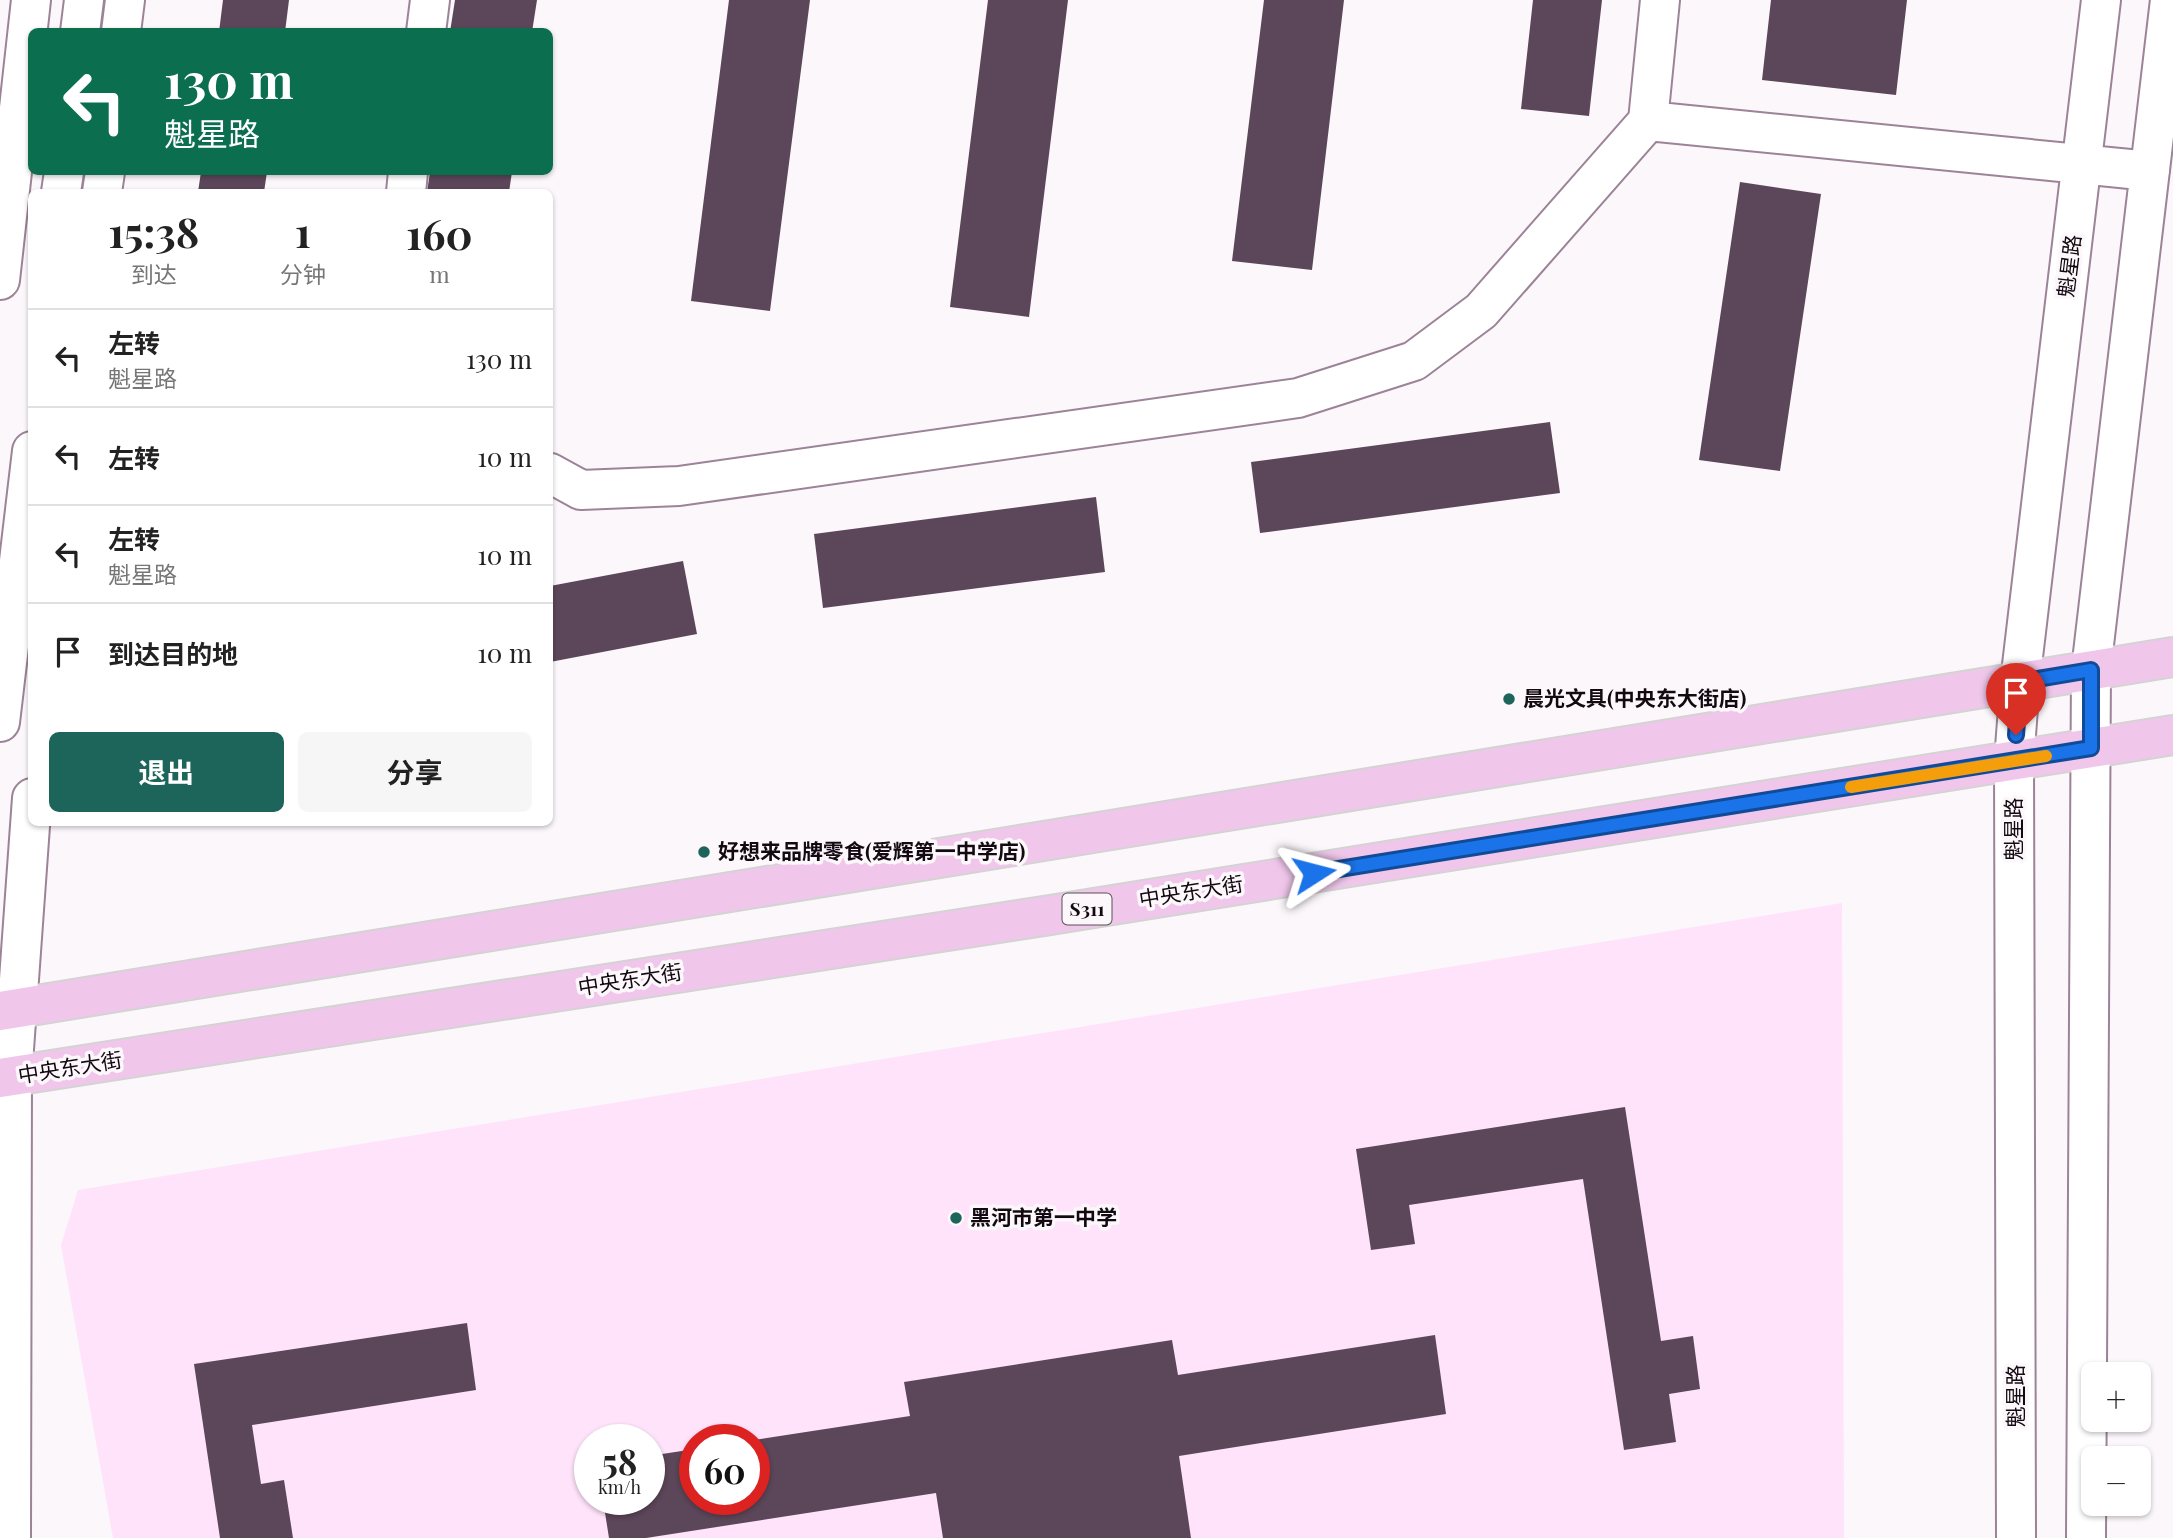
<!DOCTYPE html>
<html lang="zh">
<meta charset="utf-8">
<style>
body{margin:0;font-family:"Playfair Display","Noto Sans SC",serif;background:#f6f6f6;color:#222;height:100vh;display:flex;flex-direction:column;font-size:26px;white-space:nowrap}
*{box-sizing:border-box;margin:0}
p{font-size:23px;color:#767676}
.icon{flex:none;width:38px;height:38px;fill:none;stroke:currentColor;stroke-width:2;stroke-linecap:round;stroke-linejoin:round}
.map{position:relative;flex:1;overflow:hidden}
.sheet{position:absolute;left:28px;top:189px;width:525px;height:637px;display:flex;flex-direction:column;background:#fff;border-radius:10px;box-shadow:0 2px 5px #0004}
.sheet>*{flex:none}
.top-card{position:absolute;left:28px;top:28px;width:525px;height:147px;border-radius:10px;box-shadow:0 2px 5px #0004;background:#0b6e4f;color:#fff;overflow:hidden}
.fabs{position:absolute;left:2081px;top:1362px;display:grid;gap:14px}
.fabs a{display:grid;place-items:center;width:70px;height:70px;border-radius:10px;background:#fff;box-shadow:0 2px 5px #0004;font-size:35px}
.speed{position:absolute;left:574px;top:1424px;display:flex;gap:14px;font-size:35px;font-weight:700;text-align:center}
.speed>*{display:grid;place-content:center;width:91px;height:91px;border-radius:50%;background:#fff;box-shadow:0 2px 5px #0004;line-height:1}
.speed small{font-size:18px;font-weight:400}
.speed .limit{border:10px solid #d22;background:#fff;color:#111}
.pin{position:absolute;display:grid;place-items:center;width:60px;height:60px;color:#fff;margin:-72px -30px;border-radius:50% 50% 50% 0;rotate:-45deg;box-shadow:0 0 7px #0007}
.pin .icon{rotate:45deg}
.me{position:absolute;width:77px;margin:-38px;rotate:81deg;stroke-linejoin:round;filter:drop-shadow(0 0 5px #0008)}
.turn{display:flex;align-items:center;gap:24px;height:147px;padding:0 21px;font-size:32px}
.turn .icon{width:91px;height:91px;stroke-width:2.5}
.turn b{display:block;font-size:49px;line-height:60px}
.eta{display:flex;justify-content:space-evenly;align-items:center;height:119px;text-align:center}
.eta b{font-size:42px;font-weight:700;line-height:49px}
.button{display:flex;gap:14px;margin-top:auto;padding:14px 21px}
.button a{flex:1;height:80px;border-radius:10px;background:#1d655a;color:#fff;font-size:28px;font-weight:700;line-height:80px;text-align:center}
.button a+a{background:#f6f6f6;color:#222}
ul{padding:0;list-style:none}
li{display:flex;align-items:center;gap:21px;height:98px;padding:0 21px;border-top:2px solid #e0e0e0}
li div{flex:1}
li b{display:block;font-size:26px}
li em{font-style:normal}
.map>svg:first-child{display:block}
.built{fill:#fee3fa;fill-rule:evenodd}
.building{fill:#5c4659}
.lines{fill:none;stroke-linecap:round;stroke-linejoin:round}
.minor-casing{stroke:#9c8398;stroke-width:42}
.major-casing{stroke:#d4d3d4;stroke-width:42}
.minor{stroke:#fff;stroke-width:38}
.major{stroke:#f0c7eb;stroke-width:38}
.route-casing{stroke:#114b97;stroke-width:18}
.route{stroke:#1a73e8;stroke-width:12}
.slow{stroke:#f59e0b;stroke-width:12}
.poi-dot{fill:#1d655a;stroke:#fcf7fb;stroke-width:2.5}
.labels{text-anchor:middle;stroke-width:7;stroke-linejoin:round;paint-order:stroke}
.shield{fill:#fcf7fb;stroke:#585057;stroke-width:2}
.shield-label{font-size:19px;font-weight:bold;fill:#120911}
.street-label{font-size:21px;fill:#120911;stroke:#fcf7fb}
.poi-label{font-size:21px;font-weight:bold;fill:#120911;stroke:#fcf7fb;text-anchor:start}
</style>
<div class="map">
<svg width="2173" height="1538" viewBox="0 0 2173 1538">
<rect width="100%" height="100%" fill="#fcf7fb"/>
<!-- built -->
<path class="built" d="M1842,903l2,635h-1731l-52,-293 17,-55zM590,1440h59v60h-59zM695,1440h59v60h-59z"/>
<!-- building -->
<path class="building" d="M223,0h66l-4,32h-66z
M455,0h82l-5,32h-82z
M729,0h81l-40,311 -79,-10z
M988,0h80l-39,317 -79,-10z
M1264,0h80l-32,270 -80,-9z
M1533,0h69l-13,116 -68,-7z
M1771,0h136l-11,95 -134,-15z
M201,172h66l-3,20h-66z
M430,172h82l-3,20h-82z
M1740,182l81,12 -41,277 -81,-11z
M1550,422l10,71 -300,40 -9,-71z
M1096,497l9,75 -282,36 -9,-74z
M683,561l14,73 -147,28v-76z
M1625,1107l36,234 32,-5 7,53 -31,5 7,48 -52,8 -41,-271 -174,26 6,39 -44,6 -15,-101z
M467,1323l9,67 -224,35 9,59 23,-4 9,58h-73l-26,-174z
M1435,1335l11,79 -267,42 12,82h-248l-7,-45 -290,45h-37l-6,-38h46v-44l46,-7v51h59v-60l156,-24 -6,-34 268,-42 6,35z"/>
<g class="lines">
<defs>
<path id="minor" d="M1660,0l-12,121 502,50
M80,32l4,-32
M121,32l4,-32
M426,32l4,-32
M61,192l3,-20
M102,192l3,-20
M406,192l2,-20
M0,280l31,-280
M550,473l31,17 98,-4 619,-88 116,-37 67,-50 167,-190
M0,722l32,-271
M11,1538l1,-461 20,-279
M2016,1538l-2,-777 6,-79 81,-682
M2086,1538l5,-868 79,-670"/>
<path id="major" d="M0,1011l2173,-354
M0,1078l1044,-162 1129,-181"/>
</defs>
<!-- minor casing -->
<use href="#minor" class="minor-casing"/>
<!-- major casing -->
<use href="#major" class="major-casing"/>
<!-- minor -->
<use href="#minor" class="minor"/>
<!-- major -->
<use href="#major" class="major"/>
</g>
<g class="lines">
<defs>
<path id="route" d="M1314,873l777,-125v-78l-71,12 -4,53"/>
</defs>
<!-- route casing -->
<use href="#route" class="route-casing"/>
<!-- route -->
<use href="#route" class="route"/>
<!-- slow -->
<path class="slow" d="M1851,787l195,-31"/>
</g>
<!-- markers -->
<g class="poi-dot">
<circle cx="1509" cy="699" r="7"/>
<circle cx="704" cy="852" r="7"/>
<circle cx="956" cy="1218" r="7"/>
</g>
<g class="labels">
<!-- shield labels -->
<rect class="shield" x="1062.5" y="893.5" width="49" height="31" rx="5"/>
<g class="shield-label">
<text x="1087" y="916">S311</text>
</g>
<!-- street labels -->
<g class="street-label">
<text transform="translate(2070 266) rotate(-83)" y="7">魁星路</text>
<text transform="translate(2014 829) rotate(-90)" y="7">魁星路</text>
<text transform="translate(1191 892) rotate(-9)" y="7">中央东大街</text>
<text transform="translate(630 980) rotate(-9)" y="7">中央东大街</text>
<text transform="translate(70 1068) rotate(-9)" y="7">中央东大街</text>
<text transform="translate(2016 1396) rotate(-90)" y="7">魁星路</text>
</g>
<!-- poi labels -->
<g class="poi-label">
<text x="1523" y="706">晨光文具(中央东大街店)</text>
<text x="718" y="859">好想来品牌零食(爱辉第一中学店)</text>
<text x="970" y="1225">黑河市第一中学</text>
</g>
</g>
</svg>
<div class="fabs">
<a>+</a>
<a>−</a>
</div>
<div class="speed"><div>58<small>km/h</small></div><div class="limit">60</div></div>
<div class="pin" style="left:2016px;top:735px;background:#d93025"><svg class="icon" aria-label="arrive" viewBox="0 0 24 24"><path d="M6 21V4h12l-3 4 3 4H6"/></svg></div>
<svg class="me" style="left:1314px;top:873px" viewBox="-20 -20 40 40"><path d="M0-17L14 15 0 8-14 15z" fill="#1a73e8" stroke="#fff" stroke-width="4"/></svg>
<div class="top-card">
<div class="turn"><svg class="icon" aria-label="left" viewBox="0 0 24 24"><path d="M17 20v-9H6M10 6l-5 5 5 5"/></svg><div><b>130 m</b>魁星路</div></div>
</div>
<section class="sheet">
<div class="eta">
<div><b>15:38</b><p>到达</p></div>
<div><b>1</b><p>分钟</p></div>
<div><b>160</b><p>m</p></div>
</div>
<ul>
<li><svg class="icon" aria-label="left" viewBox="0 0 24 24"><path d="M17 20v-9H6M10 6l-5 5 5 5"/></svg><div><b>左转</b><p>魁星路</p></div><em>130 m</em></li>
<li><svg class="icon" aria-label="left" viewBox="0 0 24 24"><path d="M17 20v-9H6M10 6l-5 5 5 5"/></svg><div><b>左转</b></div><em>10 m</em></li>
<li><svg class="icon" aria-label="left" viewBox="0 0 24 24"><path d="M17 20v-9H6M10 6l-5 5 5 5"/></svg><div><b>左转</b><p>魁星路</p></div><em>10 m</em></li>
<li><svg class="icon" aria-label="arrive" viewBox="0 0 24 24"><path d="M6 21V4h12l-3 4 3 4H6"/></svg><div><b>到达目的地</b></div><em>10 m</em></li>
</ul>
<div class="button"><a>退出</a><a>分享</a></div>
</section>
</div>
